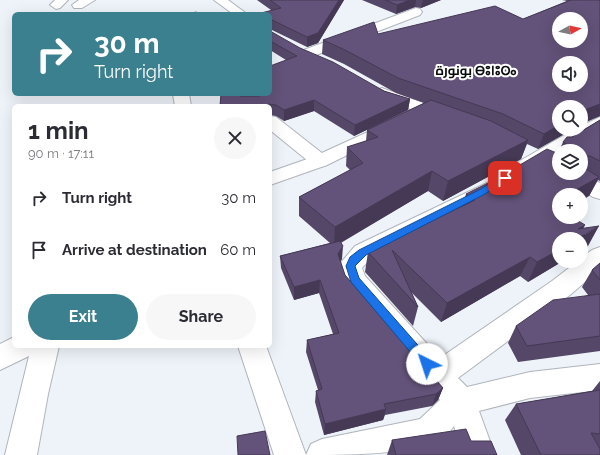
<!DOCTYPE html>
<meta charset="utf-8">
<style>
body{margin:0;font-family:Raleway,Cairo,"Noto Sans Tifinagh",sans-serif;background:#f7f7f7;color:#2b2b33;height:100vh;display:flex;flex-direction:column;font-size:15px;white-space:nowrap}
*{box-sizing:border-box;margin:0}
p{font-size:13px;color:#7c7c81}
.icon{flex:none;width:22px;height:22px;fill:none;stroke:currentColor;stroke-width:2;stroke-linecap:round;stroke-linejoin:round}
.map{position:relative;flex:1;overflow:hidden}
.drawer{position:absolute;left:12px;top:104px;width:260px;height:244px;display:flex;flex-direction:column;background:#fff;border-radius:6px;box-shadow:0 4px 16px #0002}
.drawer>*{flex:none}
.hud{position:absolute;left:12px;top:12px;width:260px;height:84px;border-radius:6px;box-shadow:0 4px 16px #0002;background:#3b808e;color:#fff;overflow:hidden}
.needle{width:26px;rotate:82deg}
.fabs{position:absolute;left:552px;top:12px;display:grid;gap:8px}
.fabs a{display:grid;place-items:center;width:36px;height:36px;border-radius:50%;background:#fff;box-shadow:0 4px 16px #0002;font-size:20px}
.pin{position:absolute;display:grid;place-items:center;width:34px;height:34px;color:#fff;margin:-17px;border-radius:8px;box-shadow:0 2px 6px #0006}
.me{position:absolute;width:44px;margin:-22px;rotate:319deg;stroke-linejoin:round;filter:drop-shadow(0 0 3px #0008)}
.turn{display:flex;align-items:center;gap:14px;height:84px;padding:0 16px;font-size:18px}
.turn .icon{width:52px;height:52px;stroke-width:2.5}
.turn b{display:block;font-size:28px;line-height:34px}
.round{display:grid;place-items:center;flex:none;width:42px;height:42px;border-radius:21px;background:#f7f7f7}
.overview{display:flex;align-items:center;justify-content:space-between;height:68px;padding:0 16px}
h1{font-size:24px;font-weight:700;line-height:30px}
.primary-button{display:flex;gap:8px;margin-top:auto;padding:8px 16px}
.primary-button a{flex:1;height:46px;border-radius:24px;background:#3b808e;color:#fff;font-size:16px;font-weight:700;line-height:46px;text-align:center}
.primary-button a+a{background:#f7f7f7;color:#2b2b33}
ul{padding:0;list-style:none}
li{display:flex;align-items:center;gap:12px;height:52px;padding:0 16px}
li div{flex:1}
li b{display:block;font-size:15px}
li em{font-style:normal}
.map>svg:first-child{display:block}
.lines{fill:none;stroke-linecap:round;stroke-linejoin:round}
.street-casing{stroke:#b0b4bb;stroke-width:2}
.secondary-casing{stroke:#b0b4bb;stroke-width:2}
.street{fill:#fff;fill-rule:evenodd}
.secondary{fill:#fff;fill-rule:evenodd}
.wall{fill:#554768;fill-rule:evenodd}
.shaded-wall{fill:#453955}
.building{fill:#635279;stroke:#453955;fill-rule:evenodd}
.route{fill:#1a73e8;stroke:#114b97}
.labels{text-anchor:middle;stroke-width:4;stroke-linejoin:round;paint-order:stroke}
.far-district-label{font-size:13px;font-weight:bold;fill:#0a0c0e;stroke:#fff}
</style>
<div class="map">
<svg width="600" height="455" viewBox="0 0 600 455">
<rect width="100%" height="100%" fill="#eef3f9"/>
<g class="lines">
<defs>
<path id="street" d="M55,0h13l-8,8 -4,1 -6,-4z
M79,0h16l-13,8h-8l-2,-3z
M416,8l4,1 2,3 -2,3 -109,42h-10l-2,-3 2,-3z
M173,94h16l2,12h-16z
M270,116l6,1 51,40 2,4 -2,4 -7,2 -7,-2 -43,-35z
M600,117v12l-36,22h-5v3c-12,7 -26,20 -41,16l-3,-4 3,-4 57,-33h6v-3z
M559,169v4h22l19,10v16l-7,-2 -34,-20 -3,-4z
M491,181l7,1 3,5 -3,5 -127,66 -9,10 3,8 75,82 112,-77 26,-20h3v-3l11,-8 8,-3v22l-30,26 -112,83 9,9 63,-15 70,-8v26l-70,8 -51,13 16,44h-32l-9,-29c-4,5 -8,11 -12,14 -26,15 -103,15 -136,15l5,-11 11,-5 98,-20 20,-19 -95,-113 -7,-21 17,-20z
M14,337v9h45l-11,48 -11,61h-32l24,-99 -29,14v-26z"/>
<path id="secondary" d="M214,0h14l19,14h-14z
M382,88l50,18 2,4 -2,4 -6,1 -50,-19 -2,-3 2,-3z
M394,120l6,1 3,4 -3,4 -73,36 -57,20v-13l43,-15z
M238,346h28l40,109h-32z"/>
</defs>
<!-- street casing -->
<use href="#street" class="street-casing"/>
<!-- secondary casing -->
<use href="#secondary" class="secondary-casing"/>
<!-- street -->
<use href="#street" class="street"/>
<!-- secondary -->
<use href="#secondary" class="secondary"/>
</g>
<!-- wall -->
<path class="wall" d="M257,0h87l-26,43 -11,4 -37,-18v-15l1,-4z
M362,0h79l-20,8 -6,-1 -19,7z
M562,0h38v116l-19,8v-17l-22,22h14l-35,20 -11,-5 -6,15 -78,42 -15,-10 -87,51 1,17 -2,2 5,14 98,113 -5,12 -6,6 -47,9 -2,5 -59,15 -9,-33 1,-11 2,-1 -12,-38 1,-12 26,-6 -14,-41 -25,7 -13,-32 -1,-12 50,-13 -31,-27v-19l51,-27 -4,-4 1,-19 19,-6 1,-11 57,-27 -28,-10 -52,-29 -22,-10 1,-14 200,-21 44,-18z
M270,41l30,7 84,43 26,8 -2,11 -54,26 -40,-25 -30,10 -8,-5 -6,-1v-9h-50l1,-11 -1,-1h50l16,-34 -16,-10z
M600,120v61l-2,-1 -9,16 -30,-1v22l24,11 5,18 -60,36 -8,-6 -79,46 -30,-30 7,15 -5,19 -48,-54 3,-20 94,-45 4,-13 92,-41 5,-11zM559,151h22v22h-22z
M600,263v88l-82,11 -10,-19 8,-17 72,-31 -6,-8 10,-17z
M600,381v74h-79l-16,-35 11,-16 76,-13z
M392,440l79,1 26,14h-110z"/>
<!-- shaded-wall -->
<path class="shaded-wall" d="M339,0h5l-26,43 -11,4v-10z
M410,0h6l-1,7 -19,7 1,-9z
M423,0h18l-20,8z
M238,94h10v3l-7,2z
M410,99l-2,11 -54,26 1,-11z
M314,100v11l-30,10v-11z
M600,104v12l-19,8 6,-15z
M559,125v4h14l-35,20 6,-15z
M528,140l-7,19 -78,42 5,-20z
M432,171l-4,20 -94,56 1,-20z
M599,177l-10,19 -8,5v-6h-14z
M559,199v15l-7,-11z
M585,225l-7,14 21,-13 -11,20 -7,4v-11h-9l6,-10z
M343,246l-1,13 -5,7 1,-12z
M559,250v11h4l-35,21 9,-20z
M530,257l-10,19 -79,46 6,-19z
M320,280l-1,13 -25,7v-13z
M443,388l-5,12 -6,6 4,-12z
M386,409l-3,11 -59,15 1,-11z"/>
<!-- building -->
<path class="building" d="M270,0h69l-21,33 -11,4 -37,-18v-5h-13l24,-6z
M385,0h25l-13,5z
M571,0h29v104l-13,5 -1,3 -5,1v-6h-22v18l-15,9 -41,-20 -105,-36 -53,-28 -22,-10 51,-18 4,12 117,-28 28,13zM559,19h22v22h-22zM559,63h22v22h-22z
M196,12l3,2h-10z
M270,31l30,17 33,14 51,29 26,8 -55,26 -41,-25 -30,10 -8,-5 -8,-1v2h-48l1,-12h17l2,2h20l-1,-2h11v-28l27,-10 -27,-15z
M431,100l60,21 37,19 -80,41 -16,-10 -97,56 -36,-30 64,-34 -16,-16 31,-10 -11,-7z
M600,120v41l-10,-5h-9v-5h-13v-6l-5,-3 4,-5h5z
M547,149l12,5v19h22v-7l18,11 -32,18h-8v4l-7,4 7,5v9h13l13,8 -7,4 21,-3 -22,13h-18v11l-22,12 -7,-5 -83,46 -55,-53 26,57 -50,-55 107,-52 -9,-6 30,-15z
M340,241l3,5 -5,8 7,21 98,113 -7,6 -52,10 2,5 -61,15 -9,-33 6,-2 -15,-49 32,-7 -19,-53 -26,7 -14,-31z
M600,263v17l-8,-10z
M600,294v42l-73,10 -11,-20 37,-26z
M600,390v44l-9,-1 9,16v6h-59l-25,-51z
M466,429l5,12h20l6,14h-101l-4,-15z
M265,431l5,24h-32l-1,-19z"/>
<!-- route -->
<path class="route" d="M502,176h3l4,2 -24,16 -119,61 -11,11 4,12 72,82 2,4 -2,3 -4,2 -4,-2 -72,-85 -5,-16 4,-9 9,-7 120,-60z"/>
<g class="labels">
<!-- far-district labels -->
<g class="far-district-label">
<text x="476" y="75">بونورة ⴱⵓⵏⵓⵔⴰ</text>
</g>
</g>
</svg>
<div class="fabs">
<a><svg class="needle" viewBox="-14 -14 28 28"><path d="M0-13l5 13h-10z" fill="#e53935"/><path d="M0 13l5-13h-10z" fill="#7c7c81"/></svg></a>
<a><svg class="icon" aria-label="sound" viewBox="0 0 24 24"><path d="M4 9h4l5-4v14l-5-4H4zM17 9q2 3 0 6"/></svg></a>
<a><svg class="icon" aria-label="search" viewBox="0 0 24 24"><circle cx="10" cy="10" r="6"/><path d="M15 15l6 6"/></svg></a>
<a><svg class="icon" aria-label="layers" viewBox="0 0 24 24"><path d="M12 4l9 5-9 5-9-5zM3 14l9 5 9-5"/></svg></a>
<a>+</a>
<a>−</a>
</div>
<div class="pin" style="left:505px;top:178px;background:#d93025"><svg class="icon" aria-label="arrive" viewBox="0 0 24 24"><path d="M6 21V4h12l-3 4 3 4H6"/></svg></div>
<svg class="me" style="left:427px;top:364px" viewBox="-20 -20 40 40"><circle r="19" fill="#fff"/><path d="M0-13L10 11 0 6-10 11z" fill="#1a73e8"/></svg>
<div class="hud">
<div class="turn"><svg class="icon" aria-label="right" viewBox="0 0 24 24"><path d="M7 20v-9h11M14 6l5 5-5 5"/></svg><div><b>30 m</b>Turn right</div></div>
</div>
<section class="drawer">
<div class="overview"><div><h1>1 min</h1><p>90 m · 17:11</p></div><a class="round"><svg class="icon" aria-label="close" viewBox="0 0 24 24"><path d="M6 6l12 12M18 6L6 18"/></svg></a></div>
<ul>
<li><svg class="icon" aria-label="right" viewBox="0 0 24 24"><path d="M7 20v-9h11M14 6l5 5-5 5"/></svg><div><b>Turn right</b></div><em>30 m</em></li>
<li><svg class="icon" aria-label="arrive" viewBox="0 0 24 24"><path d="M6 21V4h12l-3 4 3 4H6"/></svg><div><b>Arrive at destination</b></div><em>60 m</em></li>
</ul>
<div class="primary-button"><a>Exit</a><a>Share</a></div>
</section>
</div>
